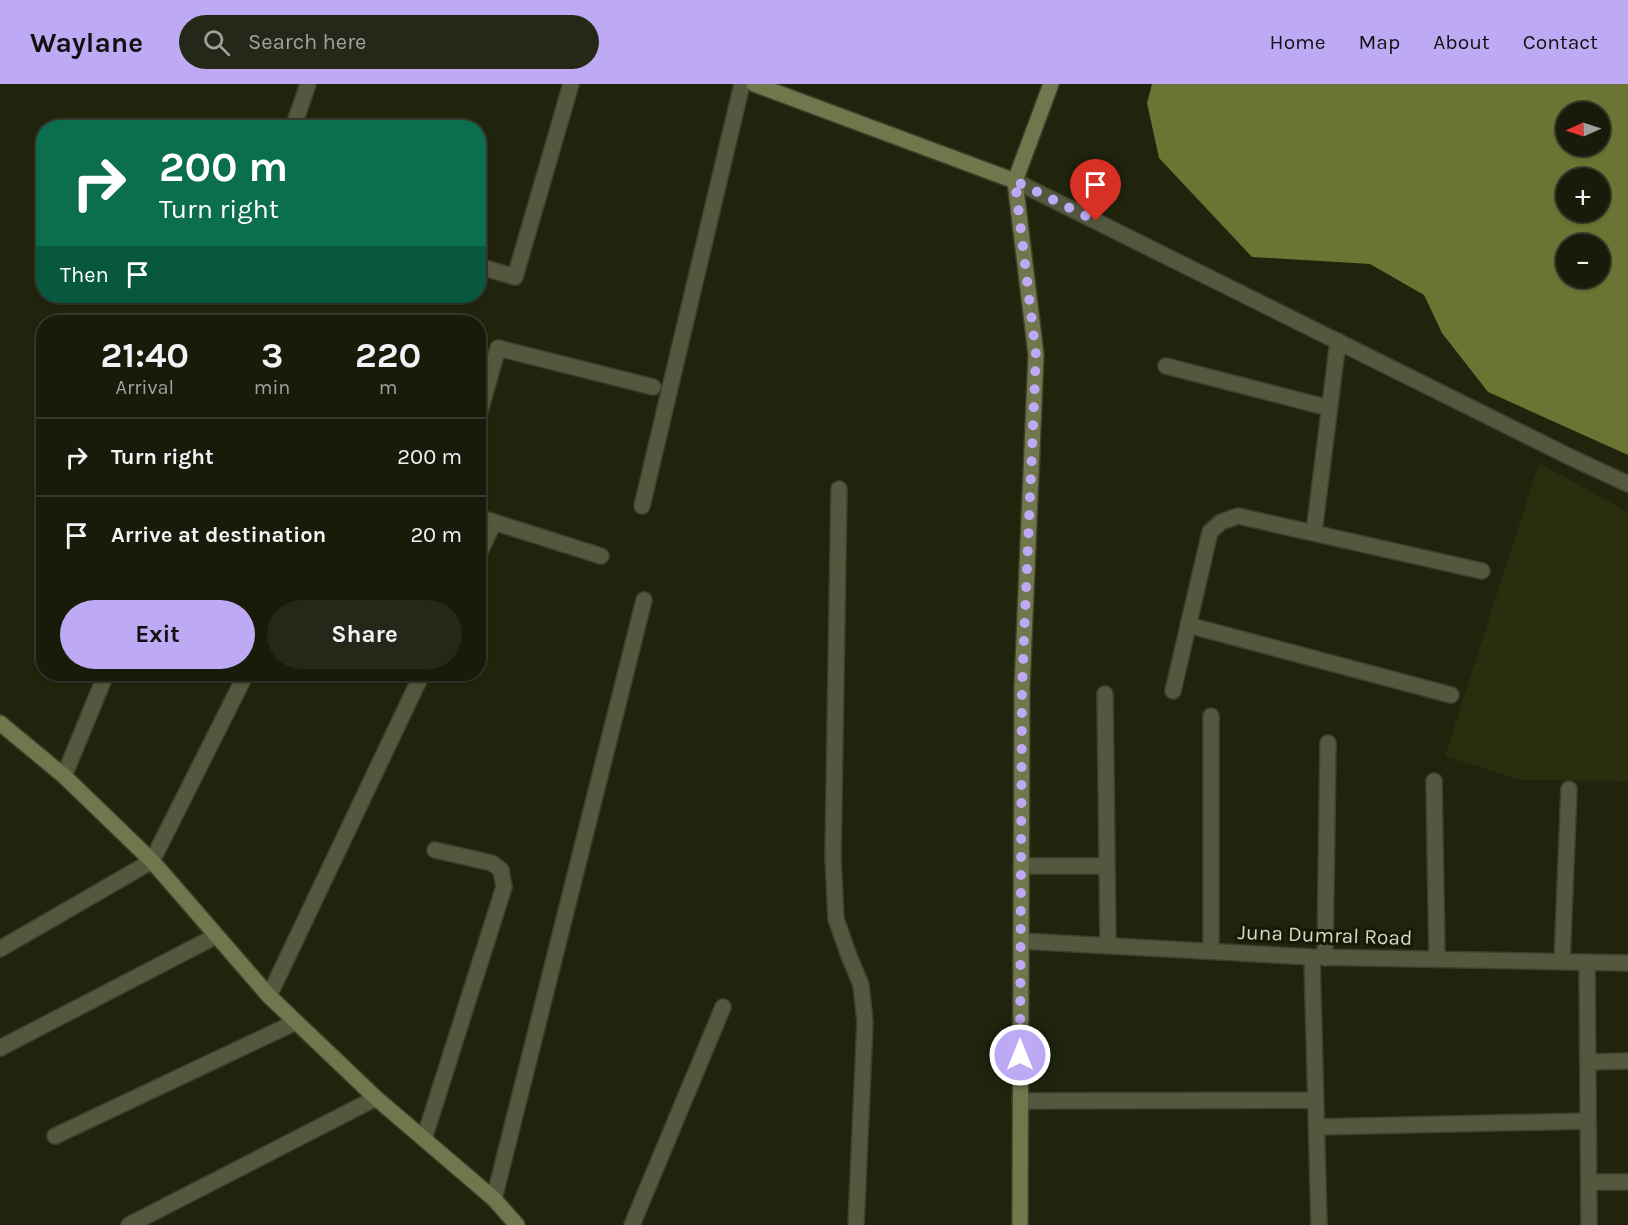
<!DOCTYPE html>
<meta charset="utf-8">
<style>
body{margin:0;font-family:Karla,sans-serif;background:#252818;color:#f1f3f6;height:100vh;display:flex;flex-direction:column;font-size:22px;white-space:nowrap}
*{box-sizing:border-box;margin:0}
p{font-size:20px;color:#9fa19c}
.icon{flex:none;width:33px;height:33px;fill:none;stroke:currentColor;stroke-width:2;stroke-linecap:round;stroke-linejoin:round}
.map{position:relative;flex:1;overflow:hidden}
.sheet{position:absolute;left:36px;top:231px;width:450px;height:366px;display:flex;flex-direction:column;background:#181b0a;border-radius:24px;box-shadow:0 2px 4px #0004,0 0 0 2px #36392b}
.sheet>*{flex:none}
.top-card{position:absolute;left:36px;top:36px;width:450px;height:183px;border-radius:24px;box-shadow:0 2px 4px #0004,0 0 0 2px #36392b;background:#0b6e4f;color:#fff;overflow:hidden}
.needle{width:39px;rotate:267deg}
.tools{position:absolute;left:1556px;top:18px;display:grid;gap:12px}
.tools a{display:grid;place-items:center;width:54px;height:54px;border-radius:50%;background:#181b0a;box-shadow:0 2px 4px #0004,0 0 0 2px #36392b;font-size:30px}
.pin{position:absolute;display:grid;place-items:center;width:51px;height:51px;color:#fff;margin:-62px -26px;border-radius:50% 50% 50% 0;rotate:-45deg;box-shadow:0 0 6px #0007}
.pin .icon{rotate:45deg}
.me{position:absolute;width:66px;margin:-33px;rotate:0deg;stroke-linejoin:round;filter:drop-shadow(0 0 4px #0008)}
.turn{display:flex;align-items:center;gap:21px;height:126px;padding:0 24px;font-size:27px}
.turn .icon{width:78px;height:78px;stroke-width:2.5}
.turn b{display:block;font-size:42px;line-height:51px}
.then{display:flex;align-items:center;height:57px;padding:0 24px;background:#0003;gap:12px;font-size:22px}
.eta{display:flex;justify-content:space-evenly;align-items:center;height:102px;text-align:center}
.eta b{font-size:36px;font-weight:700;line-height:42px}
.button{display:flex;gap:12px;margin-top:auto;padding:12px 24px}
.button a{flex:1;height:69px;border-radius:36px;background:#bea9f4;color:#111;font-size:24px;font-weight:700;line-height:69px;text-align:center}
.button a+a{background:#252818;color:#f1f3f6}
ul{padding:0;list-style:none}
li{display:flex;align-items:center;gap:18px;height:78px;padding:0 24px;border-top:2px solid #36392b}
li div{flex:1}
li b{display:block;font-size:22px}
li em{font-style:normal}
header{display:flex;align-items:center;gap:36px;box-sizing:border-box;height:84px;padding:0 30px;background:#bea9f4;color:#111}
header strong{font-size:28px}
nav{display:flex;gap:33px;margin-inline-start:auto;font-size:21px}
.search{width:420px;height:54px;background:#252818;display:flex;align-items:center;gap:15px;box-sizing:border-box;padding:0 21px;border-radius:33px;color:#9fa19c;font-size:22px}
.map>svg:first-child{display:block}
.built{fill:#292e0f}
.water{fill:#6a7433;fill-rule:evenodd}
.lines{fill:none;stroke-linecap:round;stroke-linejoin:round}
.street-casing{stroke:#3d412b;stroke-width:18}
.secondary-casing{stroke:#3d412b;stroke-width:18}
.street{stroke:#53583e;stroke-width:15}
.secondary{stroke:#70774d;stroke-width:15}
.route{stroke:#bea9f4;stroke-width:10;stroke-dasharray:0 18}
.labels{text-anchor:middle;stroke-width:6;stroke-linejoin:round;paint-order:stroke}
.street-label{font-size:21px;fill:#d4d7c9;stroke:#171a04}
</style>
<header>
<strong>Waylane</strong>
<div class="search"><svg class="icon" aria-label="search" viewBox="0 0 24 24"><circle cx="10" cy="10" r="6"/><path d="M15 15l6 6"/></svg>Search here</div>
<nav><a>Home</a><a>Map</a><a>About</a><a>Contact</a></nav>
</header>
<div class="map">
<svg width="1628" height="1141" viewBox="0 0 1628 1141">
<rect width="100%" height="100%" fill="#20240d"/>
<!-- built -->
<path class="built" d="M1539,379l89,49v269l-107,-1 -76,-24z"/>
<!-- water -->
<path class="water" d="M1152,0h476v371l-140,-63 -46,-59 -18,-38 -54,-31 -118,-7 -93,-99 -12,-55zM1566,28h33v34h-33zM1566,94h33v34h-33zM1566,160h33v34h-33z"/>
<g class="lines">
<defs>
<path id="street" d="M293,44l15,-44
M1015,97l555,276 58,27
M478,182l37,11 56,-193
M1166,282l163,42
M478,334l20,-70 155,39
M839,405l-6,368 3,62 13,37 12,29 4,37 -9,203
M642,422l100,-422
M478,433l123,39
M1314,448l24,-191
M478,472l16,-34
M1188,541l263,70
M1173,607l37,-159 11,-10 17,-6 244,55
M1105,610l3,251
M1211,632v235
M64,692l42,-102
M1434,697l3,178
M1021,782h86
M1021,857l291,16 316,6
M0,865l152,-88 94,-187
M1312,873l7,268
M1325,874l3,-215
M1562,878l7,-173
M1587,878l2,263
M269,912l153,-322
M0,964l216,-112
M1588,978l40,-1
M1020,1017l296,-1
M1316,1043l272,-6
M55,1052l241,-114
M424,1055l80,-252 -3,-17 -9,-7 -57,-13
M1589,1098h39
M494,1115l150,-599
M129,1141l247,-127
M632,1141l91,-218"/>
<path id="secondary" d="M754,0l261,97
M0,639l64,53 88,85 117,135 107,102 118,101 23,26
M1020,1141l2,-538 14,-332 -21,-174 36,-97"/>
</defs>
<!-- street casing -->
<use href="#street" class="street-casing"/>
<!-- secondary casing -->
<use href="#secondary" class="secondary-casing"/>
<!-- street -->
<use href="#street" class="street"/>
<!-- secondary -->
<use href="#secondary" class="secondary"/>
</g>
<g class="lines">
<!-- route -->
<path class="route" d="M1020,971l2,-368 14,-332 -21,-174 81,40"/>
</g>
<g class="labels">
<!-- street labels -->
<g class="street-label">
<text transform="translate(1325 851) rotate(2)" y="7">Juna Dumral Road</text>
</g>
</g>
</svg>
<div class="tools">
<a><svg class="needle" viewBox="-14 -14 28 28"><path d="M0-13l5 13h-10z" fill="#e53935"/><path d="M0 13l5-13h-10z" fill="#9fa19c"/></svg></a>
<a>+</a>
<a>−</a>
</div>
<div class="pin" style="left:1096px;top:137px;background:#d93025"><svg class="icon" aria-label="arrive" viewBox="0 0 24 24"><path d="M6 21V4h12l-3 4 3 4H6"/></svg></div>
<svg class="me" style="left:1020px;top:971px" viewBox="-20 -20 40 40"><circle r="17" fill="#bea9f4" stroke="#fff" stroke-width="3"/><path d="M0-11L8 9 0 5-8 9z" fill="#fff"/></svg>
<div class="top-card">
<div class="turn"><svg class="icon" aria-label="right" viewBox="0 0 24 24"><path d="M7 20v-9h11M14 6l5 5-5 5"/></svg><div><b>200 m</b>Turn right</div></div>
<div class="then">Then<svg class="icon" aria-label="arrive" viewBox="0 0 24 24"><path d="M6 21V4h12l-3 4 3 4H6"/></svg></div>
</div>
<section class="sheet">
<div class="eta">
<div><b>21:40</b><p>Arrival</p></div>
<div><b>3</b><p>min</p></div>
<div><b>220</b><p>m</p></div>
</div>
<ul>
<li><svg class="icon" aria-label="right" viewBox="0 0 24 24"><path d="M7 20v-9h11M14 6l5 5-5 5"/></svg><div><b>Turn right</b></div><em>200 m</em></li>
<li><svg class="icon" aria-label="arrive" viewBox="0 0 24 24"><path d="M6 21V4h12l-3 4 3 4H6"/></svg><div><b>Arrive at destination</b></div><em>20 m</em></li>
</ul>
<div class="button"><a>Exit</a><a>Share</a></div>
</section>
</div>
